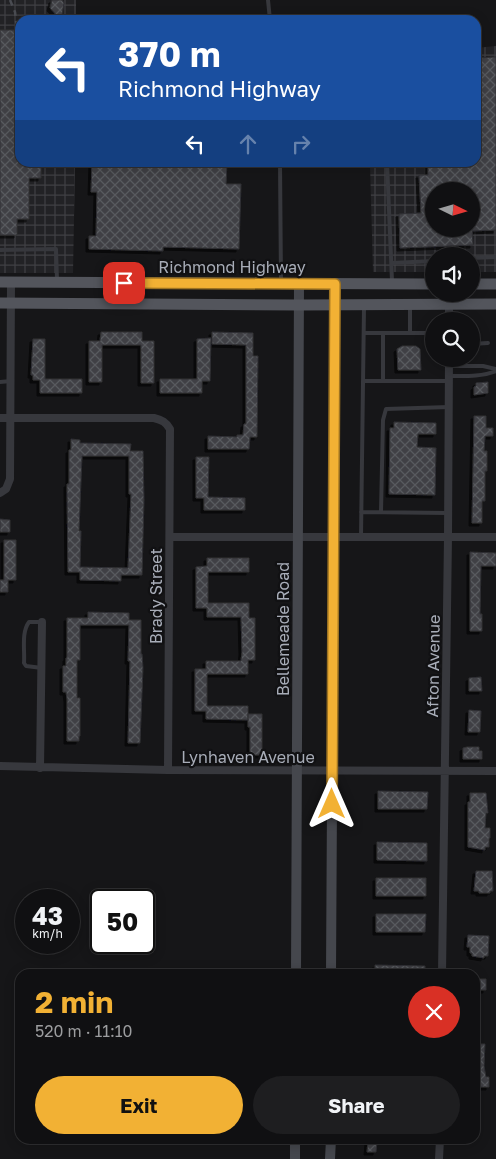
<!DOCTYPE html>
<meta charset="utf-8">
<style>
body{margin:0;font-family:"Golos Text",sans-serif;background:#1e1e20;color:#f1f3f6;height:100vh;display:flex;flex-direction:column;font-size:19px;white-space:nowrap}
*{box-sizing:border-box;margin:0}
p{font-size:16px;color:#9c9d9f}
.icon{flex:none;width:28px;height:28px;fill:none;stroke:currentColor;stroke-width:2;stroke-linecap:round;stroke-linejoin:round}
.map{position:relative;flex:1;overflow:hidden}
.sheet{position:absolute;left:15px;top:969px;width:465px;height:175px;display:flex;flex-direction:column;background:#101012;border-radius:15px;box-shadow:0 2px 12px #0003,0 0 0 1px #303032}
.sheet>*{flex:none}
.guide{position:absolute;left:15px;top:15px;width:466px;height:152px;border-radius:15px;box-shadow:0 2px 12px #0003,0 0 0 1px #303032;background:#1a4fa0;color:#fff;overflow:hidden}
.needle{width:32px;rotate:95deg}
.controls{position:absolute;left:425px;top:182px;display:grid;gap:10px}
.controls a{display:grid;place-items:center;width:55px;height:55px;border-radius:50%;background:#101012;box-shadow:0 2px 12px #0003,0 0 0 1px #303032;font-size:25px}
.speed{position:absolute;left:15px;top:889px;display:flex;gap:10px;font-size:25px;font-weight:700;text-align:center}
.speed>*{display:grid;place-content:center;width:65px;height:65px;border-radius:50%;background:#101012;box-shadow:0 2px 12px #0003,0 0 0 1px #303032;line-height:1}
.speed small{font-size:12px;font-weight:400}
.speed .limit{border:2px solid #111;border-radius:8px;background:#fff;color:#111}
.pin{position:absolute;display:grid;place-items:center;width:42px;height:42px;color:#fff;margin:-21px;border-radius:10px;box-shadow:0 2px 8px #0006}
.me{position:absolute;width:55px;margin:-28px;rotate:0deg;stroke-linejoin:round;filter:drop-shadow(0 0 4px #0008)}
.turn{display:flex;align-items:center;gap:18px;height:105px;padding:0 20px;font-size:22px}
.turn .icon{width:65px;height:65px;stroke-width:2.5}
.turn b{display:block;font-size:35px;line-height:42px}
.lanes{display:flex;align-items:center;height:48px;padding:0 20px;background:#0003;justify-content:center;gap:25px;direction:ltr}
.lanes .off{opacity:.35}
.round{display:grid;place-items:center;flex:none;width:52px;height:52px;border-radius:26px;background:#1e1e20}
.overview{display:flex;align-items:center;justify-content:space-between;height:85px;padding:0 20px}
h1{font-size:30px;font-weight:700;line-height:38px;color:#f2b134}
.cta{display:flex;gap:10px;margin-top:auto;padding:10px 20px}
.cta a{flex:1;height:58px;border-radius:30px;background:#f2b134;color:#111;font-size:20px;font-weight:700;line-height:58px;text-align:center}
.cta a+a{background:#1e1e20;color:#f1f3f6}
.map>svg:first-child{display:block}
.industrial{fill:url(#industrial-grid);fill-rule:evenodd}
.building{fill:url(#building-cross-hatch);stroke:#303034;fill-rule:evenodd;filter:url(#shadow)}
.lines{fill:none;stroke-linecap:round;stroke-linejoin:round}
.service{stroke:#37383d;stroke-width:4}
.minor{stroke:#37383d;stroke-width:8}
.secondary{stroke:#45474d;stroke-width:10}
.primary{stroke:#53555c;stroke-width:11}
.rail{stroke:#4a4c52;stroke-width:2.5;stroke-dasharray:6 5;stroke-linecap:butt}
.route-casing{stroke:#9d7322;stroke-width:12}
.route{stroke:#f2b134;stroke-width:9}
.labels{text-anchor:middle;stroke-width:4.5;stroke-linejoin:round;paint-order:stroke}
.street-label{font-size:16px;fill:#a8adb8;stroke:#111113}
</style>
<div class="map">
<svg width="496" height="1159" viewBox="0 0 496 1159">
<defs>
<pattern id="industrial-grid" width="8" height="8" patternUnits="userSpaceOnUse" patternTransform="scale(1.25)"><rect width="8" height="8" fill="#222225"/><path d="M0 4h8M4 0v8" fill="none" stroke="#3f3f43"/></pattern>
<pattern id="building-cross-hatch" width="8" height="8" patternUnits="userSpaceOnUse" patternTransform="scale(1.25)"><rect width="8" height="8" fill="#404145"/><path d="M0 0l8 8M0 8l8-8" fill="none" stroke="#595a5e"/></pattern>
<filter id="shadow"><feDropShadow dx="-3" dy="3" stdDeviation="0" flood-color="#0009"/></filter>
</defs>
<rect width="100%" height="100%" fill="#161618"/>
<!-- industrial -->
<path class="industrial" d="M0,0h76v20h-56v142l55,1 -2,110h-73z
M496,46v226h-25v-16h-37v16h-61l-3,-109 106,-1v-114zM434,191h37v38h-37z"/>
<!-- building -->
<path class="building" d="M52,0h10l2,3 -3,17 -11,-12z
M0,30h20v132h21v16h-12v41h-12v16h-17z
M496,57v173l-24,1 1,14 -73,3 -1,-34 22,-1 -2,-38h9v-13h48v-104zM434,191h37v38h-37z
M92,162h135l-1,22h15l-2,65 -76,-2v4l-74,-2v-13h7l1,-44h-6z
M101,332h41v9h12v42h-13v-38h-39v37h-13v-41h11z
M212,332l41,1v23h5l-1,81h-7l-1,12h-41v-13l29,1v-2h6l1,-11h2v-79l-34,-1z
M211,338l-1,43h-8v12h-42v-14h37v-40z
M33,339h12v40h37v14h-42v-13h-7v-5h-2z
M402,346h14l4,3 1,21h-23l-1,-21z
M488,382v11l-14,2v-8l2,-1v-3z
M474,416h12v12h7v8h-8l-1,15h3v20h-2v30h-3v22h-10z
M394,422l42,1v11h-18l-1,13 19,1 -1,47 -46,-1 1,-66h4z
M71,439l9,1v3l51,1 -1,7h13l1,49 -2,75h-21v6l-41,-1v-8h-12l-1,-82v-6h2v-34h2zM82,456h47v38h2l-3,74 -48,-1 1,-36h-2z
M196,457h13l-1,40 37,1v12h-41v-12h-8z
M0,519l10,1v12h-10z
M4,540h12v40h-8v12h-8v-12h4z
M470,552l26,1v13h-15l-1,48h2v17h-12z
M207,558h42v14h-41v31h41v15h6v42h-7v14h-41v32h41v14l-42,-1v-8h-11v-42h11v-8h35l1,-9 -1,-35h-34v-9h-11v-41l11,-1z
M88,612l41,1v7h12v34h1l1,14 -3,75h-12l2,-82h-2l1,-36h-49v35h-3v38h3v38h-1v5h-12v-42l-1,-7h-3v-26h3v-8h1v-40h21z
M481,677l1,14h-13v-13z
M469,710l12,1 -1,21h-12z
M248,714h14v41h-12v-28h-2z
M467,747h12v4h3v8h-19v-11z
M378,791l50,1 -1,17h-49z
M470,793h16l2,20h-2l-1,15h5v10h-1v9h-4v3l-17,-3v-45h2z
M377,842l50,1v18l-50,-1z
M476,871h16l1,20h-3v2h-11v-2h-5z
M376,878h50v18h-50z
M376,914h50l-1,18h-49z
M468,935l21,1 -1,20h-4v2l-12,-2v-3h-2v-6h-3z
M375,965l50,1v8h-50z
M475,979h11v11h-8v-3h-3z
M475,1044h10l-1,22 2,11h3v10h-9v-3h-5v-15h2l1,-3z
M368,1141l9,1 -1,10h-9z"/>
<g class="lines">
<!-- service -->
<path class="service" d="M268,0l2,20
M280,162l1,121
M387,162l5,119
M0,250l56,-1 1,31
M471,258l25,-1
M392,263l42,-2
M364,333h70
M410,333v-26
M471,344l17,-1
M449,366h34l13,3
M449,376c16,0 32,1 47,-5
M363,381h86
M383,381v-48
M0,382l11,-1
M361,512l87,1
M381,512l2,-92 3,-11 63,-2
M361,537l3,-230
M42,668l-16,-2 -2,-3c1,-13 -3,-30 5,-41h13"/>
<!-- minor -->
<path class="minor" d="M449,321v-27
M0,418h154c8,2 12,4 16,11l-2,341
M0,493l6,-4 4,-10 1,-197
M170,537h326
M0,766l168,4 328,1
M40,768l2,-146
M442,974l6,-437 1,-178
M439,1159l1,-20"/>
<!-- secondary -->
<path class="secondary" d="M296,974l3,-690
M331,974l4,-690
M295,1159v-20
M330,1159l1,-20"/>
<!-- primary -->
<path class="primary" d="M0,282l434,2
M471,284h25
M0,303l299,2 197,-1"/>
<!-- rail -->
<path class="rail" d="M10,0l5,12 2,18"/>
</g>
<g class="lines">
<defs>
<path id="route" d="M124,283l211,1 -3,520"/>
</defs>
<!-- route casing -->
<use href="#route" class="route-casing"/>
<!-- route -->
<use href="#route" class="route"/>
</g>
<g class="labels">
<!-- street labels -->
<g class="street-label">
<text x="232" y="273">Richmond Highway</text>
<text transform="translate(156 596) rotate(-90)" y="6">Brady Street</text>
<text transform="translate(283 629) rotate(-90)" y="6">Bellemeade Road</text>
<text transform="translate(433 666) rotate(-89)" y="6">Afton Avenue</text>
<text x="248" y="763">Lynhaven Avenue</text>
</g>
</g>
</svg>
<div class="controls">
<a><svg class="needle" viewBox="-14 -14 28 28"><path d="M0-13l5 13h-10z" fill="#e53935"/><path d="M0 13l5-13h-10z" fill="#9c9d9f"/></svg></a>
<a><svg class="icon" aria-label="sound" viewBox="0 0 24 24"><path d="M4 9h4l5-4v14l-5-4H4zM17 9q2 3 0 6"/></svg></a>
<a><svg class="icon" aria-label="search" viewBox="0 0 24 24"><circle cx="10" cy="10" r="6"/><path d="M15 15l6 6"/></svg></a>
</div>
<div class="speed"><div>43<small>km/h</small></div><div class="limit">50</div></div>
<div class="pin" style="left:124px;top:283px;background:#d93025"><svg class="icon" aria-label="arrive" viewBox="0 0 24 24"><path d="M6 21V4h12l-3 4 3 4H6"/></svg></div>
<svg class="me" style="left:332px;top:804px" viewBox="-20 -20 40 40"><path d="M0-17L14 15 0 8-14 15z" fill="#f2b134" stroke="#fff" stroke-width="4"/></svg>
<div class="guide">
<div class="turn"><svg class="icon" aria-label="left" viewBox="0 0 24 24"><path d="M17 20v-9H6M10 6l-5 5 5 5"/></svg><div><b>370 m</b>Richmond Highway</div></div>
<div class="lanes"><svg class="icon" aria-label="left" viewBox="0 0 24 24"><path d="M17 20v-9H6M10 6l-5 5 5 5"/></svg><svg class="icon off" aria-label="ahead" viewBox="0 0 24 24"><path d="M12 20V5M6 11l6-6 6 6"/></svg><svg class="icon off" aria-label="right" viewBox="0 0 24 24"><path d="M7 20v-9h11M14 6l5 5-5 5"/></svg></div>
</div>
<section class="sheet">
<div class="overview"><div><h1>2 min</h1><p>520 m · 11:10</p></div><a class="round" style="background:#d93025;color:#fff"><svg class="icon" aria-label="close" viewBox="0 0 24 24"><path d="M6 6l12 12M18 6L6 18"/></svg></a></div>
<div class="cta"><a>Exit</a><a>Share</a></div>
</section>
</div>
